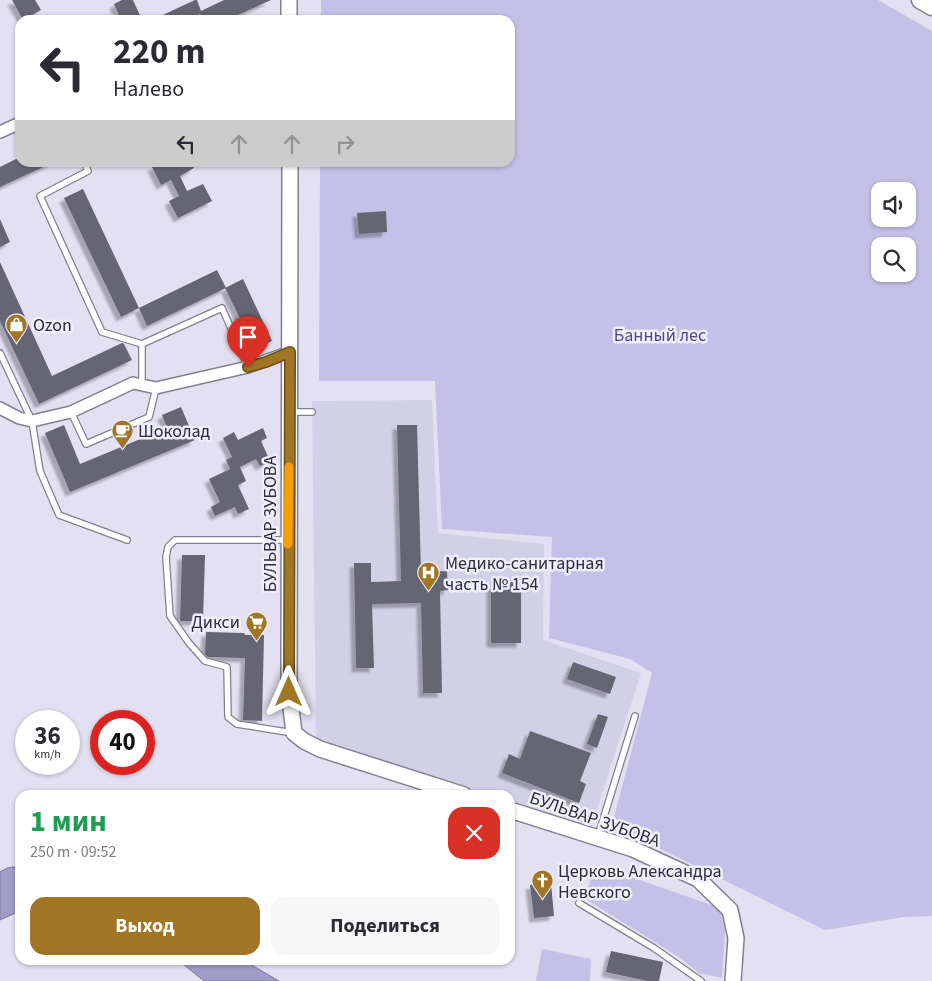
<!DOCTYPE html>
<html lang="ru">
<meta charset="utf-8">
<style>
body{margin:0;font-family:"Source Sans 3",sans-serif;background:#f7f7f7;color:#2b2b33;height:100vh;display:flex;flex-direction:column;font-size:19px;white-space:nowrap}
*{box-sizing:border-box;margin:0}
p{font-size:16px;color:#7c7c81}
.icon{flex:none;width:28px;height:28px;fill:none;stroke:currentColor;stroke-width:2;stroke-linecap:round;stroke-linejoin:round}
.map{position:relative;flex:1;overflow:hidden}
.drawer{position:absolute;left:15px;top:790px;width:500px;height:175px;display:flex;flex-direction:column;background:#fff;border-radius:15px;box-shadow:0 1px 4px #0004}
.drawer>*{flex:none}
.banner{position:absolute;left:15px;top:15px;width:500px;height:152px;border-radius:15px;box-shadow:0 1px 4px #0004;background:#fff;color:#2b2b33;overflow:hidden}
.fabs{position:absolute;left:871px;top:182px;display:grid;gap:10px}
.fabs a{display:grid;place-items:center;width:45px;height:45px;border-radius:10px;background:#fff;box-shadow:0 1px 4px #0004;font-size:25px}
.speed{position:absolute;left:15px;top:710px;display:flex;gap:10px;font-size:25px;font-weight:700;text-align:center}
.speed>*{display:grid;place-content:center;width:65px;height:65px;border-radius:50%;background:#fff;box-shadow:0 1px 4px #0004;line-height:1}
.speed small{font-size:12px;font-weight:400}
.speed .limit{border:8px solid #d22;background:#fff;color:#111}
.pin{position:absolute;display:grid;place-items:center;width:42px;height:42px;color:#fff;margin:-51px -21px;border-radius:50% 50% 50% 0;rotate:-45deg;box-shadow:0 0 5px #0007}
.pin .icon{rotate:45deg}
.me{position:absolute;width:55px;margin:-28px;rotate:0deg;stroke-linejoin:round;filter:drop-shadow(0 0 4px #0008)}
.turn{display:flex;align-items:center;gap:18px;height:105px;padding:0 15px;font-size:22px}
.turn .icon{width:65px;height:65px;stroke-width:2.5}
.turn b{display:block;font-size:35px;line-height:42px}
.lanes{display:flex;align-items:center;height:48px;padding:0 15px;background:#0003;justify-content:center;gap:25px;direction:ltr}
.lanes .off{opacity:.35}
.round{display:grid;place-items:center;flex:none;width:52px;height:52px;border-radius:15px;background:#f7f7f7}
.summary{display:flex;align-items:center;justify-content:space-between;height:85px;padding:0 15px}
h1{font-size:30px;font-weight:700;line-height:38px;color:#1e9e55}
.action{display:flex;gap:10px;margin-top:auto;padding:10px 15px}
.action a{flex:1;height:58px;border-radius:15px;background:#a07625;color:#fff;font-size:20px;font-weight:700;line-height:58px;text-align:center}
.action a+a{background:#f7f7f7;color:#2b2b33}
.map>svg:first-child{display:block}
.built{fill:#d2d0e7}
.green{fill:#c4c0e7;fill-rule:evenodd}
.water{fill:#a09bc8;stroke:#7e7a9b}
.building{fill:#666573;filter:url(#shadow)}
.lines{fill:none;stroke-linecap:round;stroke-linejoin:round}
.service-casing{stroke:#81808f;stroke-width:8}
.minor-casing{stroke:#81808f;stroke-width:14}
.tertiary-casing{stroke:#81808f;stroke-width:18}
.secondary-casing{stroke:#81808f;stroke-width:19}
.service{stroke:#fff;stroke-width:5.5}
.minor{stroke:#fff;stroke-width:11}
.tertiary{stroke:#fff;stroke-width:15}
.secondary{stroke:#fff;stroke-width:16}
.route-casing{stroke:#684d18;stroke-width:12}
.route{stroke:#a07625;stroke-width:9}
.slow{stroke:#f59e0b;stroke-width:9}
.labels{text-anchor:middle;stroke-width:5;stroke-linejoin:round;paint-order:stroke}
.poi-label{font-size:18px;fill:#2d2d33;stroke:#efeefe;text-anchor:start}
.park-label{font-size:18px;fill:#524883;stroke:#efeefe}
.street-label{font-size:18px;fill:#2d2d33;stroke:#efeefe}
</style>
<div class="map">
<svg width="932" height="981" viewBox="0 0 932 981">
<defs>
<filter id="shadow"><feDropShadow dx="-4.5" dy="4.5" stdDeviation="1" flood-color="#0004"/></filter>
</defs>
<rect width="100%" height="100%" fill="#e2e0f1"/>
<!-- built -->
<path class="built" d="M432,400l6,133 106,11 -1,96 98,33 -50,155 -81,-26v-7h-22l-172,-55 -4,-339z"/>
<!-- green -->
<path class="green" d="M321,0h557l54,31v885l-29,1 -78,13 -213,-105 40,-152 -22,-14 -81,-21 3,-101 -110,-8 -7,-148h-116l1,-218 190,-1v-142h-189zM880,191h28v28h-28zM880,246h28v28h-28z
M597,865l123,43 5,23 -3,47 -23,-5 -20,-16 -95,-59z
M542,949l49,10 -1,22h-54z"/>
<!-- water -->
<path class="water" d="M20,866v45l-20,9v-48l7,-4z
M178,960h65l36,21h-75z"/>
<!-- building -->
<path class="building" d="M12,0h23l6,10 -18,10z
M122,0h11l9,20h-21l-7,-16z
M195,0h2l4,11 23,-11h47l-44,20h-24l-3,-6 -13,6h-35z
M20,157v5h34l-54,25v-20z
M162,162h30l2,6 -14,8 7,15 16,-7 9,17 -34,17 -9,-17 10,-5 -8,-16 -10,5 -9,-18z
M83,189l56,119 -18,9 -57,-119z
M386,211l1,21 -28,2 -2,-21z
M0,219l10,23 -10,5z
M0,262l52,114 70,-33 2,1 8,16 -93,44 -39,-83z
M217,270l9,18 -79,38 -8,-18z
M243,279l29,62 -17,8 -30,-61z
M181,407l14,33 -125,52 -25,-59 19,-8 16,39 87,-36 -5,-13z
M397,425h20l4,147 26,-1 1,19 -8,1 2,102h-19l-2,-90 -49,1 2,64h-18l-2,-105h17v19l30,-1z
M263,428l4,10 -6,3 9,20 -10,5 -4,-7 -16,8 6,14 -8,4 11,24 -11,5 -3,-7 -20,9 -4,-9 9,-5 -11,-23 21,-10 -4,-9 6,-3 -9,-19 11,-6 4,8z
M182,555h23l-2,66h-23z
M491,582h30v61h-30z
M206,632l38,1 1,2h19l-2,86 -19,-1 2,-62 -37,-1 -3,-3z
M573,662l43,15 -6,17 -43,-15z
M598,714l10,3 -11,31 -10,-4z
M530,731l61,22 -11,28 6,3 -7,19 -77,-30 7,-19 11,5z
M551,883l3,33 -20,2 -4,-33z
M611,951l52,11 -4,19h-12l-41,-9z"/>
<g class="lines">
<defs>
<path id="service" d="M84,162l4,9 -48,25 62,136 40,12
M0,353l32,68 8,50 19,44 68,25
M142,385v-41l80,-36 26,59
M71,412l15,32 63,-27 7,-29
M290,412h22
M288,540h-113l-7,7 -2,10 4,59 19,27 16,18 22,6 1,50 9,7 56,9
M598,836l37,-120
M579,903l75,45 47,33"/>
<path id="minor" d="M0,132l20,-9
M0,408l19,10 13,3 39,-9 62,-29 23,5 92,-21 42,-15"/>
<path id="tertiary" d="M289,0v20
M290,162l-1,530 5,41 10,8 16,8 144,46
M510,810l123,39 65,30 32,31 6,28 -3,43"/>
<path id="secondary" d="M920,0l12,7"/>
</defs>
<!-- service casing -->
<use href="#service" class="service-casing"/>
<!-- minor casing -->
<use href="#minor" class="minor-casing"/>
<!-- tertiary casing -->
<use href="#tertiary" class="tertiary-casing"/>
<!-- secondary casing -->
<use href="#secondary" class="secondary-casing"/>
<!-- service -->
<use href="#service" class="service"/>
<!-- minor -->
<use href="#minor" class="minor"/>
<!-- tertiary -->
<use href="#tertiary" class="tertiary"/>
<!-- secondary -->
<use href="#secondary" class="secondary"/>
</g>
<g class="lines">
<defs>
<path id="route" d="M248,367l18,-5 24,-10 -1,340"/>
</defs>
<!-- route casing -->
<use href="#route" class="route-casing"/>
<!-- route -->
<use href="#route" class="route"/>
<!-- slow -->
<path class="slow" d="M288,544l1,-77"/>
</g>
<!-- icons -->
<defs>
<symbol id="shop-pin" viewBox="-11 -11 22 30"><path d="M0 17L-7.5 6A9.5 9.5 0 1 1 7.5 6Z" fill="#a07625" stroke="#efeefe"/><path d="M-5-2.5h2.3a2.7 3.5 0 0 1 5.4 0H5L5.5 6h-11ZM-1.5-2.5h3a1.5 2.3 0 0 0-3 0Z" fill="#fff"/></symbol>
<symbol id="cafe-pin" viewBox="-11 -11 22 30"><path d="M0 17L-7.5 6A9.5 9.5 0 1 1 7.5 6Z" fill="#a07625" stroke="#efeefe"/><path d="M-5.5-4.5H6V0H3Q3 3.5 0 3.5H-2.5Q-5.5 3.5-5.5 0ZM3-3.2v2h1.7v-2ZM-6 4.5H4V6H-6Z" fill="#fff"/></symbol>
<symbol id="hospital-pin" viewBox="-11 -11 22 30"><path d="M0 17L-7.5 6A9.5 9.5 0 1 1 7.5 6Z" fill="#a07625" stroke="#efeefe"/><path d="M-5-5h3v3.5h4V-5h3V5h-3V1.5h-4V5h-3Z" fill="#fff"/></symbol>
<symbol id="supermarket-pin" viewBox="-11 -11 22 30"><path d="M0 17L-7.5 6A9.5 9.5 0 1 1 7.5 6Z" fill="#a07625" stroke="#efeefe"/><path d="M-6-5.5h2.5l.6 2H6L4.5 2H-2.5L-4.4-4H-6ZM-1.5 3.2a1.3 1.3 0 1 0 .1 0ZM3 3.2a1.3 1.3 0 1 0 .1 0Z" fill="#fff"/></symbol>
<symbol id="church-pin" viewBox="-11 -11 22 30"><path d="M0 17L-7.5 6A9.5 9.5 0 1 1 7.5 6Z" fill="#a07625" stroke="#efeefe"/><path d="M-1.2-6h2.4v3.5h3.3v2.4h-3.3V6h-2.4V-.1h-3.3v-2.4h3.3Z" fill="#fff"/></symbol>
</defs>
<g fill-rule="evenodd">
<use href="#shop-pin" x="4" y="312" width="25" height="34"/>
<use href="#cafe-pin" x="110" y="418" width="25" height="34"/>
<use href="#hospital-pin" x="416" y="560" width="25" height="34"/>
<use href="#supermarket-pin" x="244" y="610" width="25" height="34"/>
<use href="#church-pin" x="530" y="868" width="25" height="34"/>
</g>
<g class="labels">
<!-- poi labels -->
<g class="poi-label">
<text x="33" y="331">Ozon</text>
<text x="138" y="437">Шоколад</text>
<text x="445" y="569">Медико-санитарная<tspan x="445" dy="21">часть № 154</tspan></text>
<text x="240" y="628" text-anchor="end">Дикси</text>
<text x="558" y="877">Церковь Александра<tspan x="558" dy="21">Невского</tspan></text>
</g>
<!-- park labels -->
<g class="park-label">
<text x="660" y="341">Банный лес</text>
</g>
<!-- street labels -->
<g class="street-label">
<text transform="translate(270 524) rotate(-90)" y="6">БУЛЬВАР ЗУБОВА</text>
<text transform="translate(595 819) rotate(19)" y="6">БУЛЬВАР ЗУБОВА</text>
</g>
</g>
</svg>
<div class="fabs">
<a><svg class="icon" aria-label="sound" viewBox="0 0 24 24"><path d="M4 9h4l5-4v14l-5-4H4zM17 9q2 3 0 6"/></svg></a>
<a><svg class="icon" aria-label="search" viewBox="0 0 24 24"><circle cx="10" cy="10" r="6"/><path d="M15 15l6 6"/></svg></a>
</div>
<div class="speed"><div>36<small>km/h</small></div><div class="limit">40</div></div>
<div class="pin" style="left:248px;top:367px;background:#d93025"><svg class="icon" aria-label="arrive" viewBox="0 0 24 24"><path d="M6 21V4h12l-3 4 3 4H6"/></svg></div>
<svg class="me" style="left:289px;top:692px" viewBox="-20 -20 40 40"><path d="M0-17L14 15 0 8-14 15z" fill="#a07625" stroke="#fff" stroke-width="4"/></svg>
<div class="banner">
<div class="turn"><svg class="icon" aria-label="left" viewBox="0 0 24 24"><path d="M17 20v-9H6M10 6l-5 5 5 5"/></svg><div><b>220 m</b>Налево</div></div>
<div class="lanes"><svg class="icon" aria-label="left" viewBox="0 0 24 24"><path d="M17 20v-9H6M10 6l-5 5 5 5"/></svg><svg class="icon off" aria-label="ahead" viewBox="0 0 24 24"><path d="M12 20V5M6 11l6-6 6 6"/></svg><svg class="icon off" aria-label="ahead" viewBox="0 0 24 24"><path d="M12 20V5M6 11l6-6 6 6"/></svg><svg class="icon off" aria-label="right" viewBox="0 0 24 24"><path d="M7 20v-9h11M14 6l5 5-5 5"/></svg></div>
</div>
<section class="drawer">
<div class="summary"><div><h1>1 мин</h1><p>250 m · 09:52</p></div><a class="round" style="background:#d93025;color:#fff"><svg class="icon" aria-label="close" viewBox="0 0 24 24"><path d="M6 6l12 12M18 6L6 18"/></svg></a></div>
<div class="action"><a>Выход</a><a>Поделиться</a></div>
</section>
</div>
